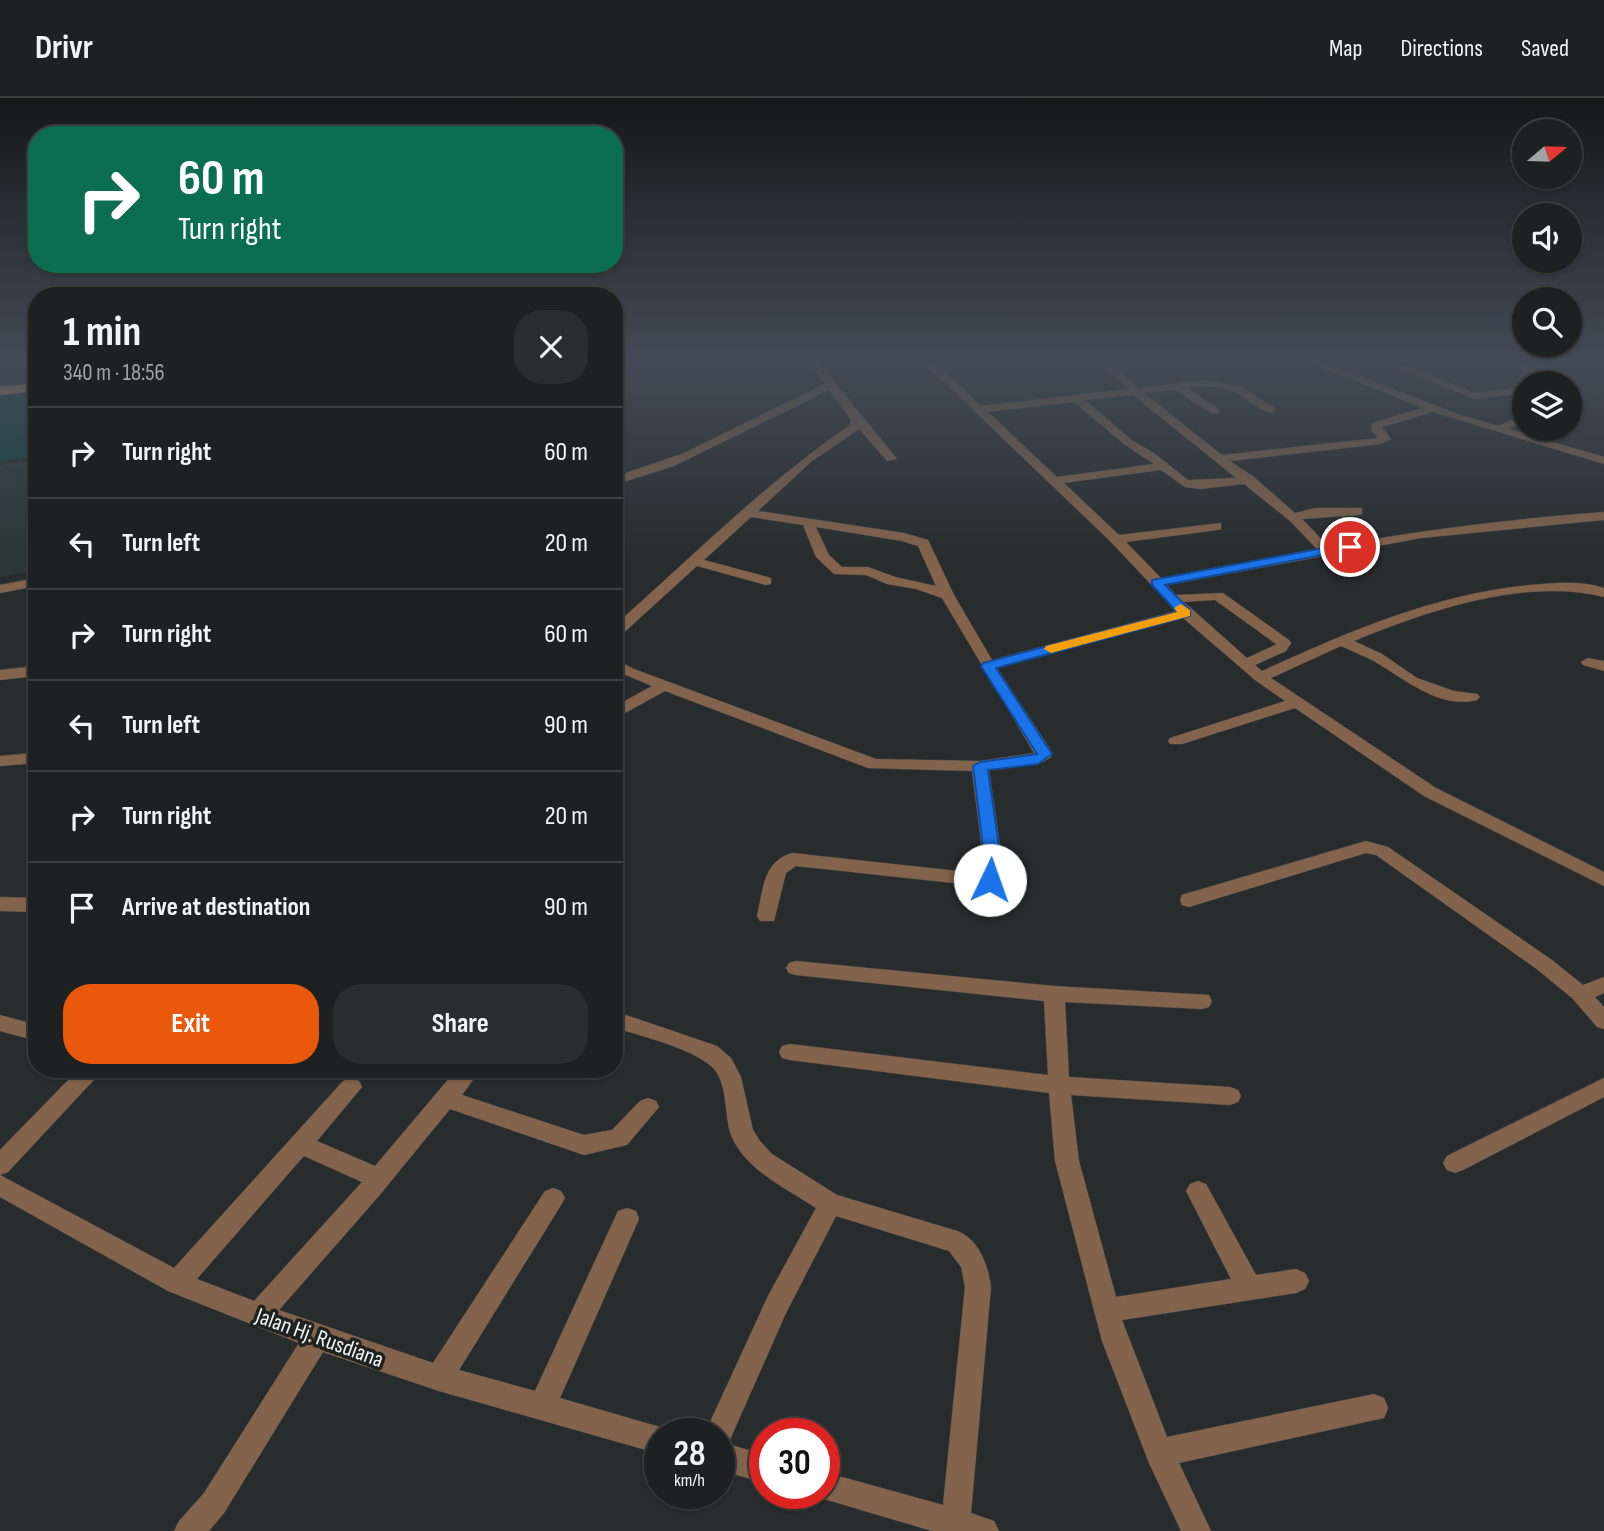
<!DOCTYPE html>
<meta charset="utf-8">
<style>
body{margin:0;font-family:"Sofia Sans Condensed",sans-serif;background:#2b2e2e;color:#f1f3f6;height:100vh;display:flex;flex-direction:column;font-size:26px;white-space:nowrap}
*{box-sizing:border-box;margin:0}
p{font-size:23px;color:#a1a3a5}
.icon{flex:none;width:38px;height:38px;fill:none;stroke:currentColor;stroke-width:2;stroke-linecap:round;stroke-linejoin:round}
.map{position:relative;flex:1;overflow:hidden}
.sheet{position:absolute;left:28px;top:189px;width:595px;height:791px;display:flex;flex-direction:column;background:#1e2121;border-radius:28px;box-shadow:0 2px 5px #0004,0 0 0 2px #3c3e3f}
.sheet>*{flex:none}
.guide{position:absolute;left:28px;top:28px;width:595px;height:147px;border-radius:28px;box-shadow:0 2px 5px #0004,0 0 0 2px #3c3e3f;background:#0b6e4f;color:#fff;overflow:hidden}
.needle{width:46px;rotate:71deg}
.buttons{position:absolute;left:1512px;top:21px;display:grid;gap:14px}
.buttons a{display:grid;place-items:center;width:70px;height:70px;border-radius:50%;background:#1e2121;box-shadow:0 2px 5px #0004,0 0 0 2px #3c3e3f;font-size:35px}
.speed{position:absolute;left:644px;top:1320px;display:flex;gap:14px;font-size:35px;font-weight:700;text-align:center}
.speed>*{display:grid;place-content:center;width:91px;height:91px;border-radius:50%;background:#1e2121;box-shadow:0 2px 5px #0004,0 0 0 2px #3c3e3f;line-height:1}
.speed small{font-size:18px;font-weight:400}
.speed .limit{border:10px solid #d22;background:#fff;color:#111}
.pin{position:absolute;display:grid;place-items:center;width:60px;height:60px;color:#fff;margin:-30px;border:4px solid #fff;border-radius:50%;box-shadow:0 2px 7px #0007}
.me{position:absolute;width:77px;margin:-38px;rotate:3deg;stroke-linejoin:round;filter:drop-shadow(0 0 5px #0008)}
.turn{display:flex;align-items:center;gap:24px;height:147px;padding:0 35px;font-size:32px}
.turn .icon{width:91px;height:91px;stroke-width:2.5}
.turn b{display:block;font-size:49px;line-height:60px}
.round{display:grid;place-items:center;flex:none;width:74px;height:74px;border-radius:28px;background:#2b2e2e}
.head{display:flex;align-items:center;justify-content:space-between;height:119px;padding:0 35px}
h1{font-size:42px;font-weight:700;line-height:52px}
.cta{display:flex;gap:14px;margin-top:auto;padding:14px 35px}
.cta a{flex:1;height:80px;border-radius:28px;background:#ea580c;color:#fff;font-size:28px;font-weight:700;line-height:80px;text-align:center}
.cta a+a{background:#2b2e2e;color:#f1f3f6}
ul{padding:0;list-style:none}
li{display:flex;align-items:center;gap:21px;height:91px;padding:0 35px;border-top:2px solid #3c3e3f}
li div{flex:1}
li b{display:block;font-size:26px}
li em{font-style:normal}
header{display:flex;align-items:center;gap:42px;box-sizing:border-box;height:98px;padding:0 35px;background:#1e2121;border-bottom:2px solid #3c3e3f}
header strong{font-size:33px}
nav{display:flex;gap:38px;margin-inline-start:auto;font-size:24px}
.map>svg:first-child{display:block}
.built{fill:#2c3837}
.green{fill:#104441}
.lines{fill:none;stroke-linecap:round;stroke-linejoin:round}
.street-casing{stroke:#444848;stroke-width:1}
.highway-casing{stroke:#444848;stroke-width:2}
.street{fill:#83634b;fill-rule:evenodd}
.highway{fill:#fdae71;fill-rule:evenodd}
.route{fill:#1a73e8;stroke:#114b97;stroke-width:2}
.slow{fill:#f59e0b}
.labels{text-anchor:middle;stroke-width:7;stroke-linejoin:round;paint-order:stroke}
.near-street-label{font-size:23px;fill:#f1f4f3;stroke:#1e2322}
</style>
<header>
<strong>Drivr</strong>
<nav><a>Map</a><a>Directions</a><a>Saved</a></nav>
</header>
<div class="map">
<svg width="1604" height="1433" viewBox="0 0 1604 1433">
<rect width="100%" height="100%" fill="#282c2c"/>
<!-- built -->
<path class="built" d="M34,362l-4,111 -30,6v-112z"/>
<!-- green -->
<path class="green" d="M36,292l-5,67 -31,5v-67z"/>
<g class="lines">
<defs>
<path id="street" d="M806,261h10l81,100 -10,2 -28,-32 -47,32 -54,50 146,22 24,7 26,55 38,65 184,-49 -65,-69 -191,-183h11l50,47 146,-17 -29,-30h10l30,29 67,-8 36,7 34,21v4c-16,2 -27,-15 -41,-20 -15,-6 -32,-6 -47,-4l32,21v4h-8l-36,-23 -31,3 78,62 156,-17 -7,-8 1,-7 51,-15 -123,-49h59l-28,6 124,48 43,13 26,-12v7l-15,8 95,28v7l-171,-52 -51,15 9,12 -10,5 -151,17 24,16 41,36 20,-5h47v6l-4,1 -56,4 27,28c92,-17 182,-28 275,-35v8l-183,18 -254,47 9,10 47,-2 66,47 2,3 -5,8 -31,14 7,6c85,-39 173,-77 268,-86 25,-2 50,-5 74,3v9c-78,-20 -178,14 -250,44l28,13 35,24 37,13 23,3 3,3 -3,3c-38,10 -75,-23 -105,-40 -10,-5 -21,-9 -31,-14l-70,32 165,110 168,84v14l-180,-90 -129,-88 -113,36h-12l-2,-3 2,-3 115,-37 -30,-21 -72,-62 -186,50 53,81 1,8 -8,5 -54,8 15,103 -7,12 -7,2 -194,-21 -10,7 -12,48h-14l-3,-5c6,-25 6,-55 35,-63l193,21 -13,-103 -104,-3 -203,-77 -51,28v-12l38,-21 -38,-16v-11l20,10 242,90 104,2 54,-8 -92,-155 -26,-9 -29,-5 -21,-9 -32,-1 -18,-17 -13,-32 -52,-8 -47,43 67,18v6l-5,1 -69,-19 -78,71 -5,1v-12c78,-69 150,-142 236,-201l1,-5 -22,-30 -155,76 -60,19v-8l70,-24 141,-69zM1133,297l103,83 -48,2 -34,-27 -21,-12 -48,-41zM1074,304l51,43 29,19 -97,13 -69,-65zM1161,372l24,17 15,2 44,-5 45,36 28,29 -156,29 -35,-36 91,-12 4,-1v-6l-102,12 -55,-52zM816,429l86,14 16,5 18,40 -41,-9 -27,-10h-26l-13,-12zM1215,502l61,44 -1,1 -28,13 -63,-56z
M1275,261h19l-36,9 -5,-3z
M1376,261h13l86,34 49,-6v6l-50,6z
M1501,261h12l45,24h-12z
M1567,261h13l4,3 -5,3z
M1570,289l13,7 -5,3 -8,-3z
M37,480v8l-37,7v-8z
M1588,560l16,3v10l-21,-6 -2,-3z
M37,568v10l-37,4v-10z
M37,655v10l-37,3v-10z
M1366,743l22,6 164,113 31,25 21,-8v16l-9,4 9,10v22l-7,-2 -24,-28 -35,-29 -162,-115 -10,-2 -177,54 -7,-2 -2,-5 2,-5z
M0,799l37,1v14l-37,-1z
M796,863l258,25 155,9 3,6 -3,6 -7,2 -137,-7 4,75 161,10 8,3 3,6 -3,6 -8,3 -159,-10 8,66 37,136 115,-18 -45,-88 4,-7 8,-3 8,3 50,91 40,-6 9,4 4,8 -4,8 -9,4 -174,27 45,117 207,-43 10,4 4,10 -4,10 -205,45 32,68h-30l-32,-68 -47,-122 -47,-180 -6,-68 -259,-33 -8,-2 -3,-6 3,-6 8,-2 258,31 -4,-74 -248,-26 -7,-2 -3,-5 3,-5z
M614,913l103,35 14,12 10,19 12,53 7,11 12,13 65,41 120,36c22,8 31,34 34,56l-20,226 23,8 5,10h-67l-118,-35 -2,-3h12v-21l119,33 22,-218 -4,-20 -12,-16 -113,-35 -50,97 -58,131 37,11v28l-46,-13v-37h-14l63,-137 48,-88c-30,-20 -71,-38 -85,-73 -7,-20 -3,-52 -18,-67 -20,-20 -71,-31 -99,-41z
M0,917l37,10v16l-37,-10z
M79,971h25l-96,103 -8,3 174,93 169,-187 8,-3 8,3 3,6 -45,54 58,25 82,-97h24l-19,26 122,40 28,-5 28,-29 8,-3 8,3 3,6 -32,38 -43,10 -134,-46 -72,88 -99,113 154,53 112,-172 8,-3 8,3 4,7 -4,7 -102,165 76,21 83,-180 9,-3 9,3 3,8 -79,179 110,32 1,3h-11v21l-221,-63 -116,-39 -99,161 -15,18h-35l5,-10 25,-28 95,-150 -131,-52 -168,-94v-47zM304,1058l58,26 -108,119 -57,-22z
M1604,980v19l-141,73 -8,3 -8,-3 -4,-7 4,-7z"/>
<path id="highway" d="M37,285v8l-37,4v-8z"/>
</defs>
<!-- street casing -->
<use href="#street" class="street-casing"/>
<!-- highway casing -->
<use href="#highway" class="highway-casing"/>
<!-- street -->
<use href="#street" class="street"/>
<!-- highway -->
<use href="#highway" class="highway"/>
</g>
<!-- sky -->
<linearGradient id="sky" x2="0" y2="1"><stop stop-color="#161818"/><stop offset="0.57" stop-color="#424b56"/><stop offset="1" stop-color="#424b56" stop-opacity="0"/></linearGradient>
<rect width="1604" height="461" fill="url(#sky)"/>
<!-- route -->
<path class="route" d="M1350,445l4,1v5l-189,36 25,25v6l-194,52 56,86 -14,10 -50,6 15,103 -7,12h-12l-3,-5 5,-8 -13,-106 7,-4 57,-8 -56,-88 2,-3 194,-51 -25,-27v-5z"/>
<!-- slow -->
<path class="slow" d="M1181,506l9,6v6l-139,37 -7,-4 2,-3 131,-34 -3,-4z"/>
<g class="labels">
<!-- near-street labels -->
<g class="near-street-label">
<text transform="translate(320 1239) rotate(20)" y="8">Jalan Hj. Rusdiana</text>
</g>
</g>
</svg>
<div class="buttons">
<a><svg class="needle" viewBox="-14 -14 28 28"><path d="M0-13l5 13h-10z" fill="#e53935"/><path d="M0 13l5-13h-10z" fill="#a1a3a5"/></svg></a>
<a><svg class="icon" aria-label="sound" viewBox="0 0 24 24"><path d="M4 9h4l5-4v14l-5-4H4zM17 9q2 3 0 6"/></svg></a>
<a><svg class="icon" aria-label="search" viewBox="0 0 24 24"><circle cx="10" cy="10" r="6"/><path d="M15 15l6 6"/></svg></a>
<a><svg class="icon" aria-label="layers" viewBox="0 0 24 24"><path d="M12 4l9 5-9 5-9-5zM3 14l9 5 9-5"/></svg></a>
</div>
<div class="speed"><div>28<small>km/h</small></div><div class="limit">30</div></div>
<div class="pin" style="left:1350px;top:449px;background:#d93025"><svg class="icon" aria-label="arrive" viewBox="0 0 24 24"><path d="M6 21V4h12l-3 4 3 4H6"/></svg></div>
<svg class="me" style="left:990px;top:782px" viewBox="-20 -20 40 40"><circle r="19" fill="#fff"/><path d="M0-13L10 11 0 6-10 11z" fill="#1a73e8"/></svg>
<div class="guide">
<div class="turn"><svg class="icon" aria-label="right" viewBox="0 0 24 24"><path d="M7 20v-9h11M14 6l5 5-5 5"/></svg><div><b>60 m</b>Turn right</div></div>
</div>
<section class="sheet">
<div class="head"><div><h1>1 min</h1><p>340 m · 18:56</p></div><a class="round"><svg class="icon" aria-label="close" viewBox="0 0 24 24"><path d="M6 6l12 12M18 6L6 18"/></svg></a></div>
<ul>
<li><svg class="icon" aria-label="right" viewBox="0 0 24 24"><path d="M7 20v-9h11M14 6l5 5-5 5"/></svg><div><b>Turn right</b></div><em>60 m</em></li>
<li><svg class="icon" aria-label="left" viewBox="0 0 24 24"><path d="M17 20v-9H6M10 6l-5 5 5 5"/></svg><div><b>Turn left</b></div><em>20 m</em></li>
<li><svg class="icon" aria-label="right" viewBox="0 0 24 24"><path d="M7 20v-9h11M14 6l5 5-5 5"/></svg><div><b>Turn right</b></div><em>60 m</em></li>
<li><svg class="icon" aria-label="left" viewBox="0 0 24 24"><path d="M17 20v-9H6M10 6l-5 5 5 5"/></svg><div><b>Turn left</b></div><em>90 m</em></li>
<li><svg class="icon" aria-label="right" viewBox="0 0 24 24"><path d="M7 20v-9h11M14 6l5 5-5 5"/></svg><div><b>Turn right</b></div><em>20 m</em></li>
<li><svg class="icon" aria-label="arrive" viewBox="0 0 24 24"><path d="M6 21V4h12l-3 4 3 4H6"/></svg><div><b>Arrive at destination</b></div><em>90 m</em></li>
</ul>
<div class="cta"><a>Exit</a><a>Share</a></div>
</section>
</div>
